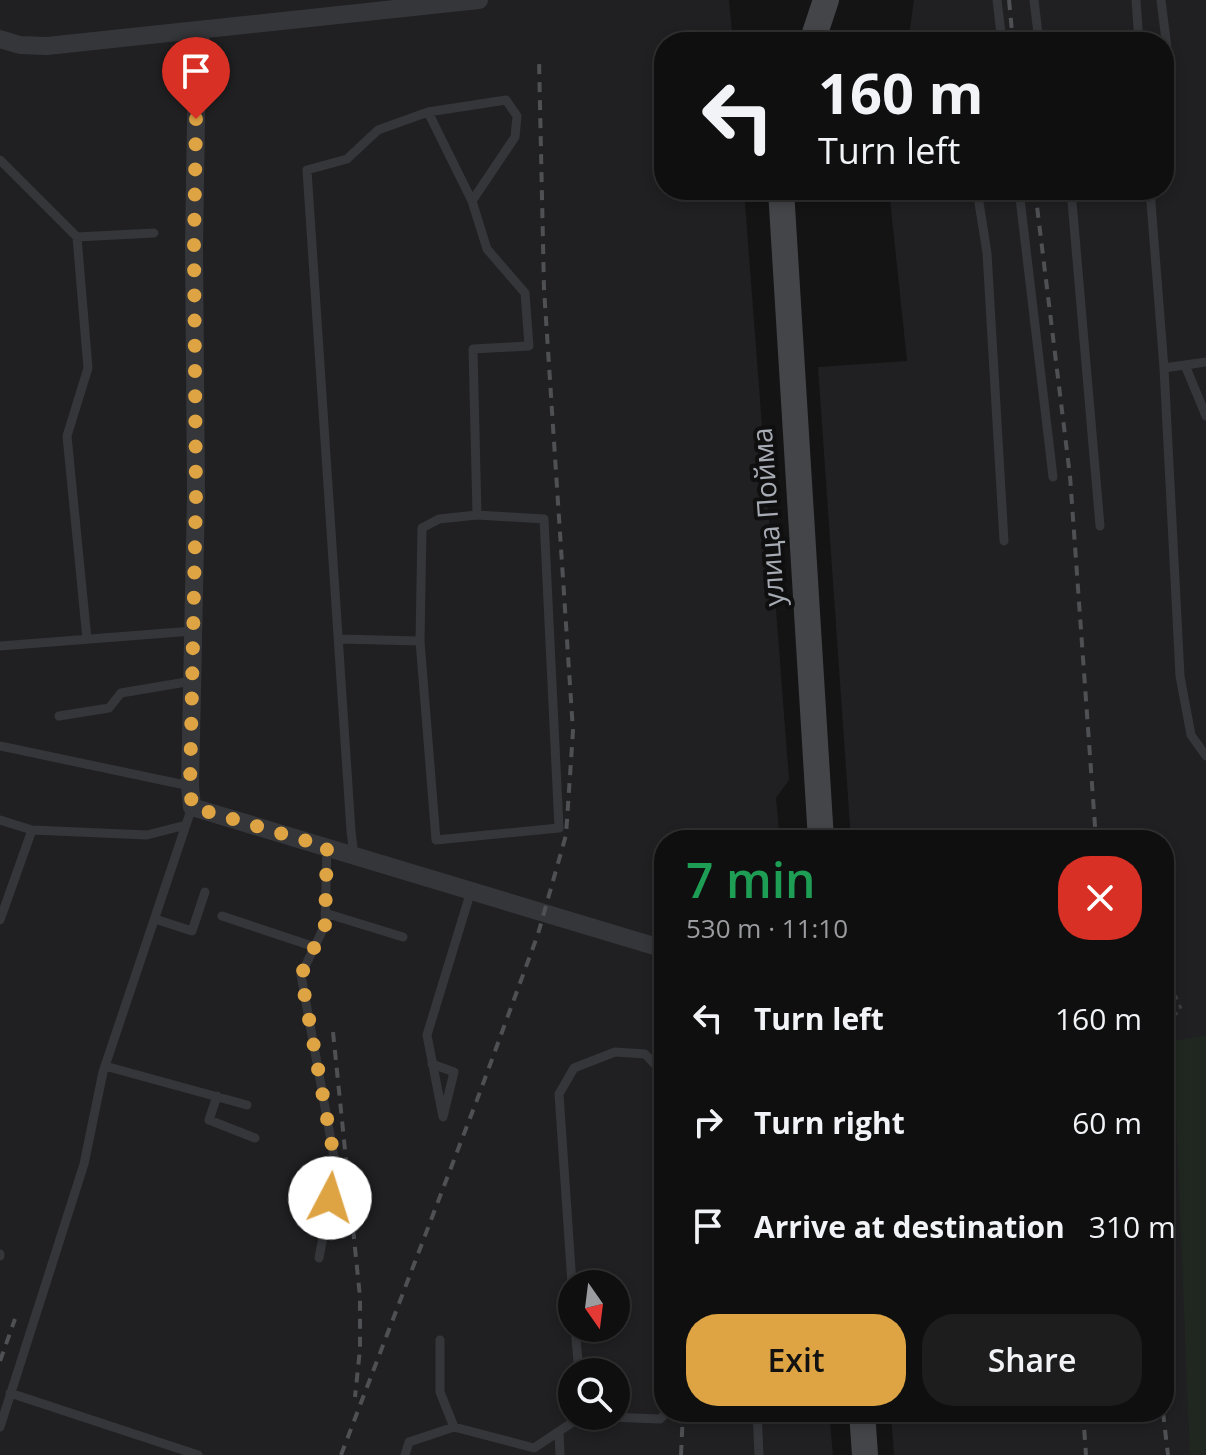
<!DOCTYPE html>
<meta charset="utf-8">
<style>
body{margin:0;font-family:"Open Sans",sans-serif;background:#1d1d1e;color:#f1f3f6;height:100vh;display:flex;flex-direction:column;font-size:30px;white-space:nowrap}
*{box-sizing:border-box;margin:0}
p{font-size:26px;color:#9b9c9f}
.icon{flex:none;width:44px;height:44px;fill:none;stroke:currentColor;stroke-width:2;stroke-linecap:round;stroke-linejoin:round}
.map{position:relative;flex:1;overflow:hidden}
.side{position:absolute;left:654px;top:830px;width:520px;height:592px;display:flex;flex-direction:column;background:#0f0f10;border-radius:32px;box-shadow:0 4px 12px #0003,0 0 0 2px #2f2f30}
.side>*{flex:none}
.top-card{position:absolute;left:654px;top:32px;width:520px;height:168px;border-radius:32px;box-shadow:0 4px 12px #0003,0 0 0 2px #2f2f30;background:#0f0f10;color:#f1f3f6;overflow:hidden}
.needle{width:52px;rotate:166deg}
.controls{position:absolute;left:558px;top:1270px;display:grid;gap:16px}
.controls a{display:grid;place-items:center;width:72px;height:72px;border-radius:50%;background:#0f0f10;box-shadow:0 4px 12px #0003,0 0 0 2px #2f2f30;font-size:40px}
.pin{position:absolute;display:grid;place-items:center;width:68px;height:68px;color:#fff;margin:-82px -34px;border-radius:50% 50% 50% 0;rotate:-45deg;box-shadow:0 0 8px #0007}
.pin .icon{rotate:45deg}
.me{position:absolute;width:88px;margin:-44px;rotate:5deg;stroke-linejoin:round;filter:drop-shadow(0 0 6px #0008)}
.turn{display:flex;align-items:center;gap:28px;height:168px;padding:0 32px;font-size:36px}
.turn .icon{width:104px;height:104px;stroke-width:2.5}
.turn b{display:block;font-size:56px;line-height:68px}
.round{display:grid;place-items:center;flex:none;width:84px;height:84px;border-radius:32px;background:#1d1d1e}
.overview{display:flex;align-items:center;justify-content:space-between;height:136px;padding:0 32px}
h1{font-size:48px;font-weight:600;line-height:60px;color:#1e9e55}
.primary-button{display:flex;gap:16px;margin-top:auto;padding:16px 32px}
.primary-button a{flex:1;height:92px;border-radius:32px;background:#dea443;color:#111;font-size:32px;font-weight:600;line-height:92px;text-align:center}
.primary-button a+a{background:#1d1d1e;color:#f1f3f6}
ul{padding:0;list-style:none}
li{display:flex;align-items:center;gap:24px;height:104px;padding:0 32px}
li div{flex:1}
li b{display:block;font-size:30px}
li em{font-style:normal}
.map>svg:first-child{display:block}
.built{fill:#202022;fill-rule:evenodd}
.green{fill:#202721}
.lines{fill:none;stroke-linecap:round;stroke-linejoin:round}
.path{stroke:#3b3d41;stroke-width:3;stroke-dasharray:4 6;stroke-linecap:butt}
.service{stroke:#35363a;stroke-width:9}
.minor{stroke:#35363a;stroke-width:18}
.secondary{stroke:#434549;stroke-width:26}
.rail{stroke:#4e5054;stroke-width:4;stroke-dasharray:10 8;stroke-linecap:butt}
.route{stroke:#dea443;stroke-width:14;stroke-dasharray:0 25.2}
.labels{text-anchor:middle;stroke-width:8;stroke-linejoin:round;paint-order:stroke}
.street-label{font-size:28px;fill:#a7abb4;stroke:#0f0f10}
</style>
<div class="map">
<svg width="1206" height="1455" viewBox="0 0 1206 1455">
<rect width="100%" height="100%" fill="#141415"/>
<!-- built -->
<path class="built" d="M0,0h729l4,42h-69v148h80l45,590 -13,18 4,42h-116v572h165l4,43h-833zM572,1284h44v44h-44zM572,1372h44v44h-44z
M914,0h292v1455h-312l-3,-43h273v-572h-313l-33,-473 89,-6 -18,-171h275v-148h-256z"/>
<!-- green -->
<path class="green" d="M1206,1035v420h-16l-17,-414z"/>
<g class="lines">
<!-- path -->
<path class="path" d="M1164,968l18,43
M1164,1011l18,4"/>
<!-- service -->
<path class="service" d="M997,0l5,42
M1034,0l5,42
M1136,0l3,42
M1161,0l6,48
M428,112l44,89
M0,160l77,77
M977,190l10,63 17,288
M1019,190l34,287
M1071,190l29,336
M1150,190l14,178 16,308 11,59 15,21
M1185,365l21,51
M1164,368l42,-6
M87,639l-20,-203 21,-68 -11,-131 77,-4
M339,639l81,2 2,-113 17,-9 38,-4 -4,-166 56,-3 -4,-53 -38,-44 -15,-48 43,-64 2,-21 -11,-16 -78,12 -50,18 -31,29 -40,11 44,661 3,25
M420,641l16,199 123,-12 -15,-309 -67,-4
M0,646l193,-15
M59,716l50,-8 12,-15 71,-12
M0,746l190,40
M0,820l32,10
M325,913l78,24
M222,916l93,31
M155,919l37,12 13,-39
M0,920l32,-90 115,5 39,-10
M432,1064l22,8 -11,45 -16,-82 44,-144
M105,1066l142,39
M217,1096l-8,24 46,18
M0,1254v2
M319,1258l17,-90 -35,-193 24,-50 2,-78
M572,1284l-13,-190 15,-26 41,-16 30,2 18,19
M575,1328l4,44
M440,1340v52l14,35
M10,1393l188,62
M757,1412l2,43
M582,1416l78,3 7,-7
M0,1427l84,-263 19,-92 89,-265
M559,1432l1,23
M405,1455l4,-13 45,-15 80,21 48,-32"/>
<!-- minor -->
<path class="minor" d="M202,30l-5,26 -3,190 2,249 -6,291 2,21 472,142
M0,39l20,6 27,1 432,-46"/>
<!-- secondary -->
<path class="secondary" d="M812,42l14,-42
M781,190l40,650
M862,1412l3,43"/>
<!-- rail -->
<path class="rail" d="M1009,0l4,42
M1035,190l35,286 26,364
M333,1032l27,265v52l-5,48
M0,1361l15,-42
M1083,1412l3,43
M1163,1412l5,43
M341,1455l139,-363 58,-158 28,-99 7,-104 -29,-442 -5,-230
M681,1455l2,-43"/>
</g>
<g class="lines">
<!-- route -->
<path class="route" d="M196,119l-2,127 2,249 -6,291 2,21 135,40 -2,78 -24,50 35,193 -6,30"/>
</g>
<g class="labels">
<!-- street labels -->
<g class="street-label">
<text transform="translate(768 517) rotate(-94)" y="10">улица Пойма</text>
</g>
</g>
</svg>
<div class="controls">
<a><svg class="needle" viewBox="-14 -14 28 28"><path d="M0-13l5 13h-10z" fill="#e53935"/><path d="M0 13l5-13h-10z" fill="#9b9c9f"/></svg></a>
<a><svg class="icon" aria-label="search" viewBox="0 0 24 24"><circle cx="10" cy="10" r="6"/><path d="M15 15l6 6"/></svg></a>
</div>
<div class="pin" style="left:196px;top:119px;background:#d93025"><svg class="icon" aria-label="arrive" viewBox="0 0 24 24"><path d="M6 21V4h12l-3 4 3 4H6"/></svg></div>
<svg class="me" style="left:330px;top:1198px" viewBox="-20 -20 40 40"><circle r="19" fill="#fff"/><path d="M0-13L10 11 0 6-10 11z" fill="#dea443"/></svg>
<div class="top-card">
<div class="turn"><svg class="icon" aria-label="left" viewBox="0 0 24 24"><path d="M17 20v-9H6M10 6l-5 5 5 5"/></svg><div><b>160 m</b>Turn left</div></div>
</div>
<section class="side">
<div class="overview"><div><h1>7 min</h1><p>530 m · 11:10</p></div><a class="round" style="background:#d93025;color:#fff"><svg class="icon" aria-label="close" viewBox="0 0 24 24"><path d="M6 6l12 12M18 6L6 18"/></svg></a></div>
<ul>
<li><svg class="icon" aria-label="left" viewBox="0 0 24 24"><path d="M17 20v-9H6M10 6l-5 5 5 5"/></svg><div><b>Turn left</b></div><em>160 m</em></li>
<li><svg class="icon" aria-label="right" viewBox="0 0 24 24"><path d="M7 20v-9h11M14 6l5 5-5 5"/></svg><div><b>Turn right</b></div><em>60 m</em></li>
<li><svg class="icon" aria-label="arrive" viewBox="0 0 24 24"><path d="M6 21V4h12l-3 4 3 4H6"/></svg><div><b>Arrive at destination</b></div><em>310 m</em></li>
</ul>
<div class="primary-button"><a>Exit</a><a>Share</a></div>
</section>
</div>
